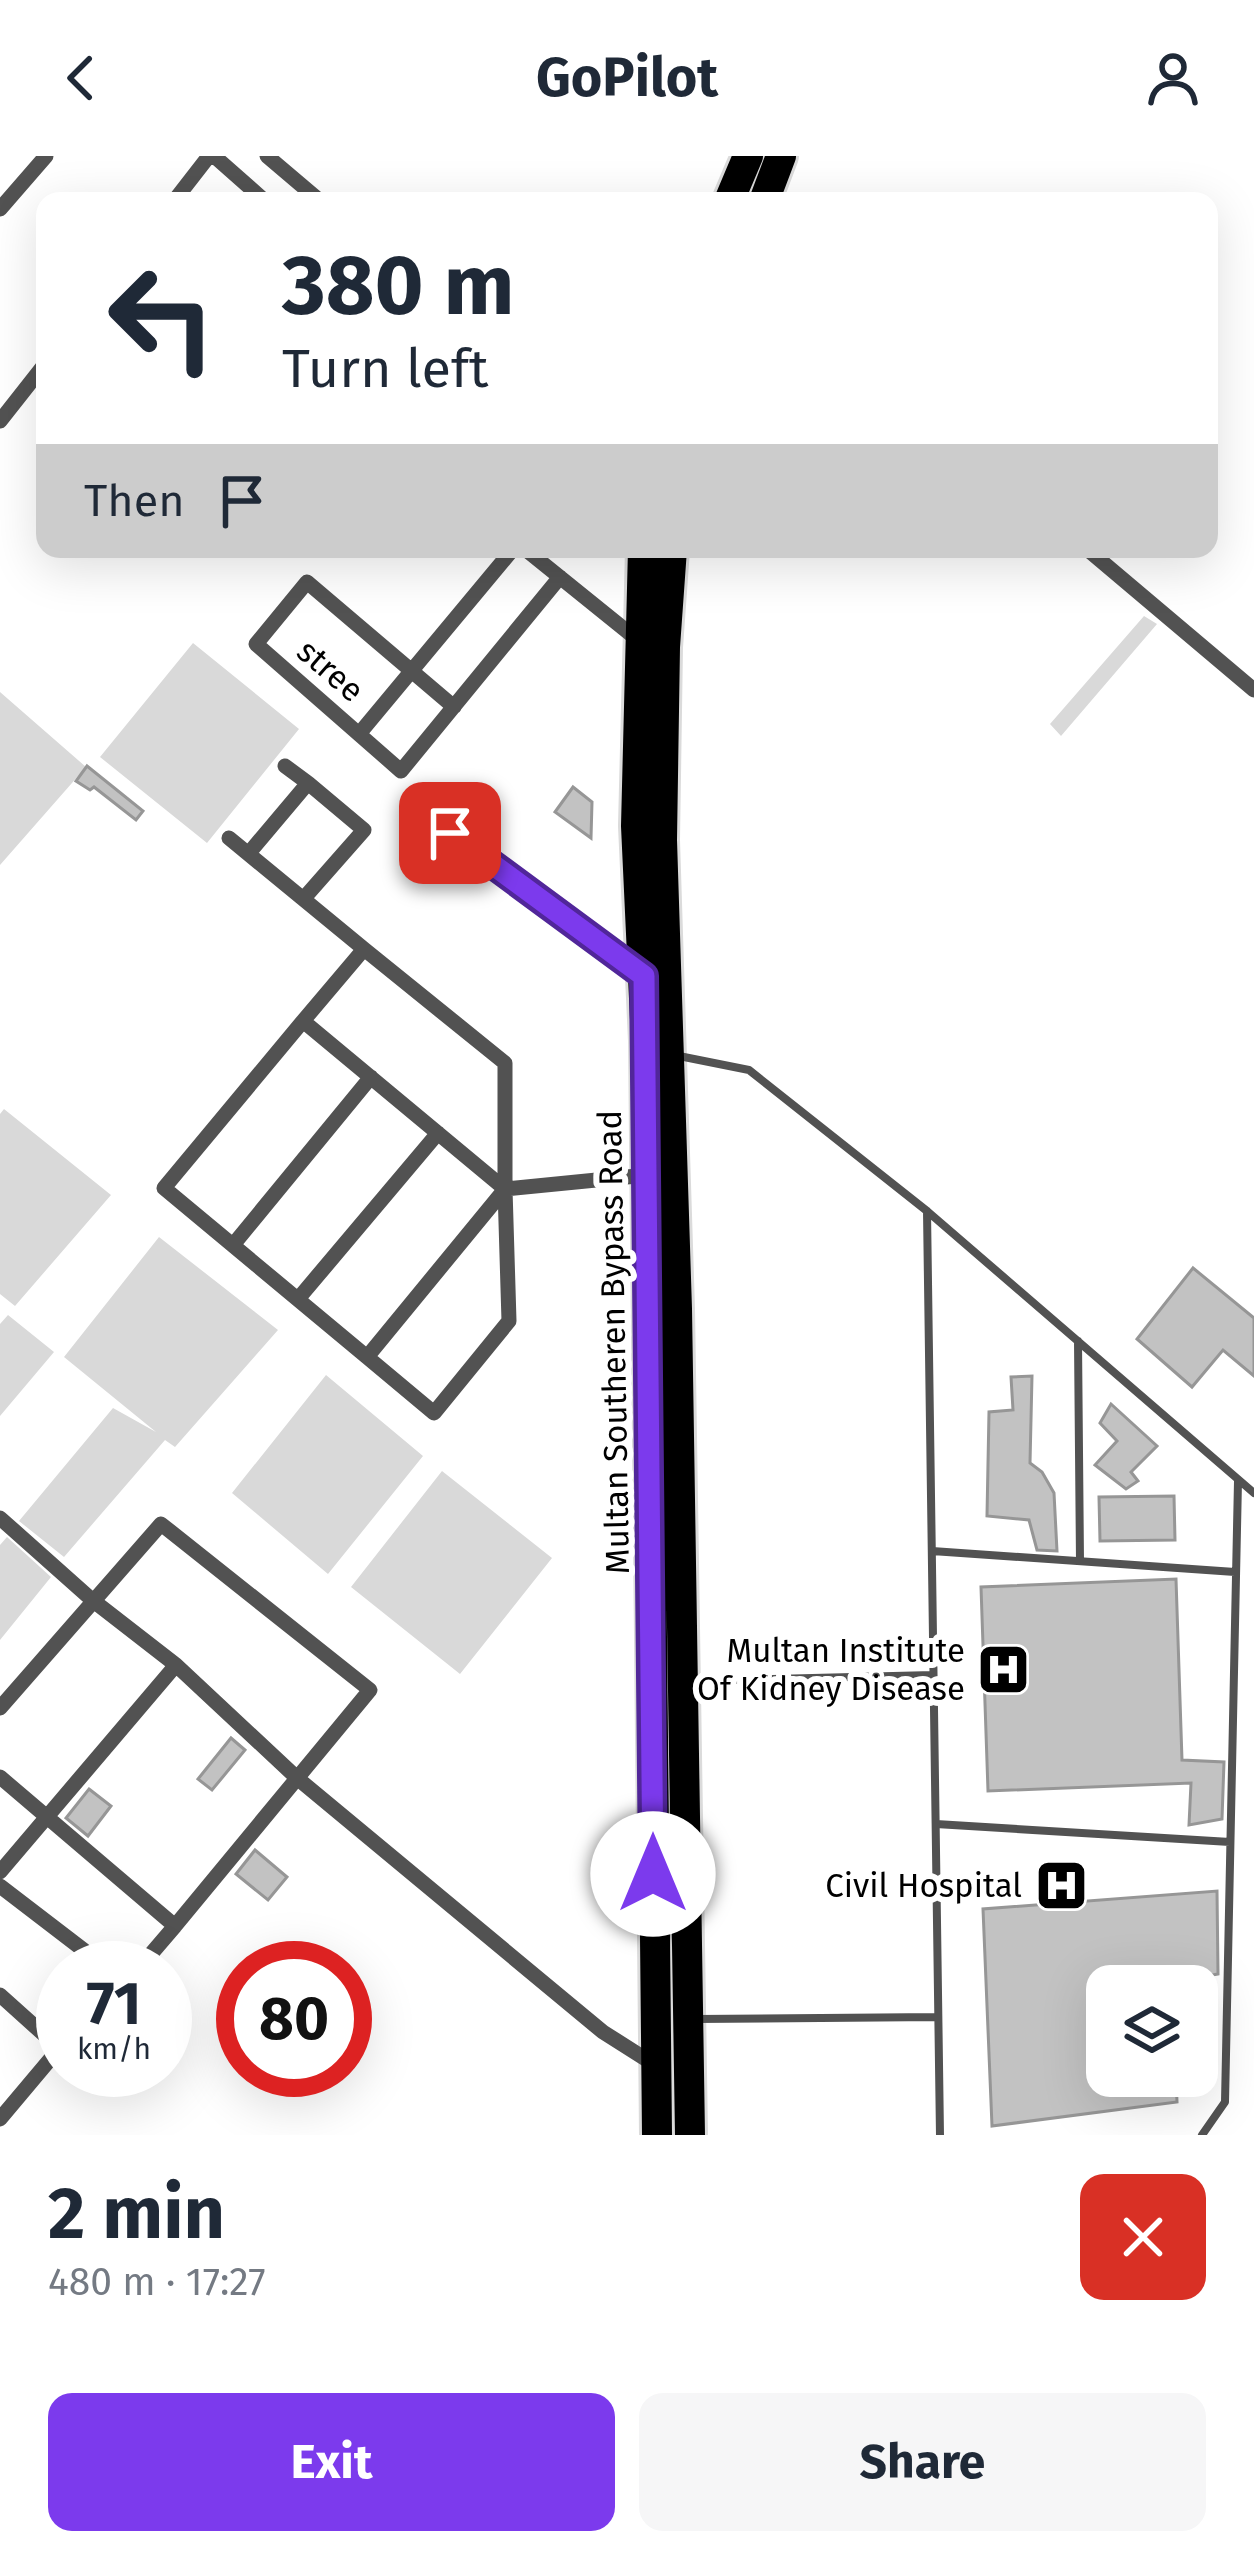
<!DOCTYPE html>
<meta charset="utf-8">
<style>
body{margin:0;font-family:"Fira Sans",sans-serif;background:#f6f6f7;color:#1f2937;height:100vh;display:flex;flex-direction:column;font-size:45px;white-space:nowrap}
*{box-sizing:border-box;margin:0}
p{font-size:39px;color:#747a83}
.icon{flex:none;width:66px;height:66px;fill:none;stroke:currentColor;stroke-width:2;stroke-linecap:round;stroke-linejoin:round}
.map{position:relative;height:1979px;overflow:hidden}
.drawer{display:flex;flex-direction:column;background:#fff;flex:1}
.drawer>*{flex:none}
.hud{position:absolute;left:36px;top:36px;width:1182px;height:366px;border-radius:24px;box-shadow:0 12px 48px #0002;background:#fff;color:#1f2937;overflow:hidden}
.tools{position:absolute;left:1086px;top:1809px;display:grid;gap:24px}
.tools a{display:grid;place-items:center;width:132px;height:132px;border-radius:24px;background:#fff;box-shadow:0 12px 48px #0002;font-size:60px}
.speed{position:absolute;left:36px;top:1785px;display:flex;gap:24px;font-size:60px;font-weight:700;text-align:center}
.speed>*{display:grid;place-content:center;width:156px;height:156px;border-radius:50%;background:#fff;box-shadow:0 12px 48px #0002;line-height:1}
.speed small{font-size:30px;font-weight:400}
.speed .limit{border:18px solid #d22;background:#fff;color:#111}
.pin{position:absolute;display:grid;place-items:center;width:102px;height:102px;color:#fff;margin:-51px;border-radius:24px;box-shadow:0 6px 18px #0006}
.me{position:absolute;width:132px;margin:-66px;rotate:0deg;stroke-linejoin:round;filter:drop-shadow(0 0 9px #0008)}
.turn{display:flex;align-items:center;gap:42px;height:252px;padding:0 48px;font-size:54px}
.turn .icon{width:156px;height:156px;stroke-width:2.5}
.turn b{display:block;font-size:84px;line-height:102px}
.then{display:flex;align-items:center;height:114px;padding:0 48px;background:#0003;gap:24px;font-size:45px}
.round{display:grid;place-items:center;flex:none;width:126px;height:126px;border-radius:24px;background:#f6f6f7}
.overview{display:flex;align-items:center;justify-content:space-between;height:204px;padding:0 48px}
h1{font-size:72px;font-weight:700;line-height:90px}
.action{display:flex;gap:24px;margin-top:auto;padding:24px 48px}
.action a{flex:1;height:138px;border-radius:24px;background:#7c3aed;color:#fff;font-size:48px;font-weight:700;line-height:138px;text-align:center}
.action a+a{background:#f6f6f7;color:#1f2937}
header{display:flex;justify-content:space-between;align-items:center;height:156px;padding:0 48px;background:#fff;font-size:54px;font-weight:700}
.map>svg:first-child{display:block}
.green{fill:#d9d9d9}
.building{fill:#c2c2c2;stroke:#969696;stroke-width:3}
.lines{fill:none;stroke-linecap:round;stroke-linejoin:round}
.highway-casing{stroke:#dbdbdb;stroke-width:36}
.lane{stroke:#525252;stroke-width:8}
.street{stroke:#525252;stroke-width:15}
.highway{stroke:#000;stroke-width:30}
.route-casing{stroke:#51269a;stroke-width:30}
.route{stroke:#7c3aed;stroke-width:21}
.labels{text-anchor:middle;stroke-width:12;stroke-linejoin:round;paint-order:stroke}
.street-label{font-size:33px;fill:#000;stroke:#fff}
.poi-label{font-size:33px;fill:#000;stroke:#fff;text-anchor:end}
</style>
<header><svg class="icon" aria-label="back" viewBox="0 0 24 24"><path d="M15 5l-7 7 7 7"/></svg>GoPilot<svg class="icon" aria-label="person" viewBox="0 0 24 24"><circle cx="12" cy="8" r="4"/><path d="M4 21q1-7 8-7t8 7"/></svg></header>
<div class="map">
<svg width="1254" height="1979" viewBox="0 0 1254 1979">
<rect width="100%" height="100%" fill="#fff"/>
<!-- green -->
<path class="green" d="M1144,460l13,8 -96,112 -11,-12z
M193,487l106,86 -92,114 -107,-86z
M0,536l86,75 -86,98z
M4,953l107,86 -96,111 -15,-12v-180z
M159,1081l119,93 -103,117 -10,-7 -101,117 -45,-36 94,-113 43,24 -92,-75z
M8,1159l46,37 -54,64v-92z
M326,1219l97,81 -95,118 -96,-81z
M442,1315l110,87 -92,116 -109,-87z
M7,1381l44,40 -51,63v-95z"/>
<!-- building -->
<path class="building" d="M87,610l56,45 -7,9 -42,-33 -4,3 -14,-9z
M573,631l19,15 -1,36 -36,-26z
M1193,1112l61,50v58l-31,-26 -31,37 -55,-48z
M1032,1220l-2,87 12,9 12,21 3,58 -20,-1 -8,-30 -42,-4 2,-104 24,-2 -2,-33z
M1111,1248l46,42 -26,26 7,9 -12,8 -31,-24 22,-24 -17,-18z
M1174,1340l1,44 -75,1 -1,-44z
M1176,1423l6,181 42,2 -2,57 -33,6 2,-42 -203,8 -7,-204z
M231,1582l14,12 -33,40 -14,-11z
M89,1633l22,17 -23,30 -22,-18z
M255,1694l32,27 -19,23 -32,-26z
M1217,1735l1,83 -44,8v4h-67v90h69l1,26 -185,24 -9,-217z"/>
<g class="lines">
<defs>
<path id="highway" d="M729,45l19,-45
M764,45l17,-45
M643,393l-7,277 10,215 11,1094
M672,393l-7,98 -3,193 15,469 13,826"/>
</defs>
<!-- highway casing -->
<use href="#highway" class="highway-casing"/>
<!-- lane -->
<path class="lane" d="M679,900l70,14 178,141 327,282
M927,1055l13,924
M1078,1185l2,220
M932,1395l303,21
M690,1525l243,-6
M936,1668l294,18
M696,1863l242,-2
M1202,1979l23,-33 13,-621"/>
<!-- street -->
<path class="street" d="M214,0l51,45
M267,0l53,45
M174,45l35,-45
M0,53l46,-53
M0,265l45,-57
M525,393l114,92
M1087,393l167,141
M454,551l-147,-125 -51,62 145,127 159,-194
M359,578l154,-185
M285,610l23,17
M450,677l191,141
M229,682l135,111
M249,697l59,-70 56,47 -59,67
M303,865l-139,167 203,169 138,-168
M233,1089l138,-168
M298,1143l140,-166
M367,1201l67,56 75,-92 -4,-132 -202,-168 61,-72 141,114v126l142,-14
M0,1362l91,81 85,66 121,113 306,254 52,33
M0,1552l161,-184 209,166 -195,236
M0,1621l175,149 -36,42
M0,1716l176,-207
M0,1730l107,82
M0,1839l59,53
M0,1963l63,-75"/>
<!-- highway -->
<use href="#highway" class="highway"/>
</g>
<g class="lines">
<defs>
<path id="route" d="M450,677l194,143 9,898"/>
</defs>
<!-- route casing -->
<use href="#route" class="route-casing"/>
<!-- route -->
<use href="#route" class="route"/>
</g>
<!-- icons -->
<defs>
<symbol id="hospital-square" viewBox="-11 -11 22 22"><rect x="-9" y="-9" width="18" height="18" rx="4" fill="#000" stroke="#fff"/><path d="M-5-5h3v3.5h4V-5h3V5h-3V1.5h-4V5h-3Z" fill="#fff"/></symbol>
</defs>
<g fill-rule="evenodd">
<use href="#hospital-square" x="974" y="1484" width="59" height="59"/>
<use href="#hospital-square" x="1032" y="1700" width="59" height="59"/>
</g>
<g class="labels">
<!-- street labels -->
<g class="street-label">
<text transform="translate(331 514) rotate(41)" y="12">stree</text>
<text transform="translate(613 1186) rotate(-91)" y="12">Multan Southeren Bypass Road</text>
</g>
<!-- poi labels -->
<g class="poi-label">
<text x="965" y="1506">Multan Institute<tspan x="965" dy="38">Of Kidney Disease</tspan></text>
<text x="1022" y="1741">Civil Hospital</text>
</g>
</g>
</svg>
<div class="tools">
<a><svg class="icon" aria-label="layers" viewBox="0 0 24 24"><path d="M12 4l9 5-9 5-9-5zM3 14l9 5 9-5"/></svg></a>
</div>
<div class="speed"><div>71<small>km/h</small></div><div class="limit">80</div></div>
<div class="pin" style="left:450px;top:677px;background:#d93025"><svg class="icon" aria-label="arrive" viewBox="0 0 24 24"><path d="M6 21V4h12l-3 4 3 4H6"/></svg></div>
<svg class="me" style="left:653px;top:1718px" viewBox="-20 -20 40 40"><circle r="19" fill="#fff"/><path d="M0-13L10 11 0 6-10 11z" fill="#7c3aed"/></svg>
<div class="hud">
<div class="turn"><svg class="icon" aria-label="left" viewBox="0 0 24 24"><path d="M17 20v-9H6M10 6l-5 5 5 5"/></svg><div><b>380 m</b>Turn left</div></div>
<div class="then">Then<svg class="icon" aria-label="arrive" viewBox="0 0 24 24"><path d="M6 21V4h12l-3 4 3 4H6"/></svg></div>
</div>
</div>
<section class="drawer">
<div class="overview"><div><h1>2 min</h1><p>480 m · 17:27</p></div><a class="round" style="background:#d93025;color:#fff"><svg class="icon" aria-label="close" viewBox="0 0 24 24"><path d="M6 6l12 12M18 6L6 18"/></svg></a></div>
<div class="action"><a>Exit</a><a>Share</a></div>
</section>
